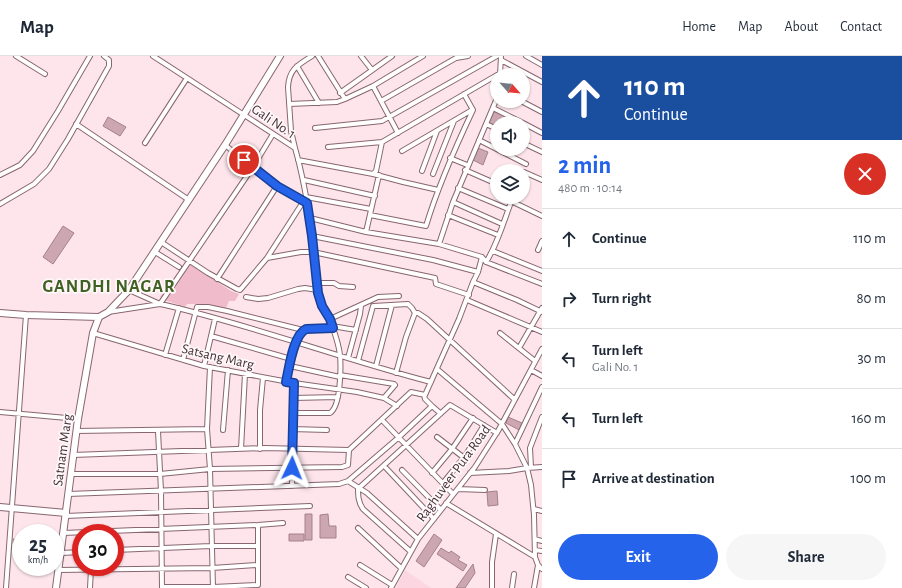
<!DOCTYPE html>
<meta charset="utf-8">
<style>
body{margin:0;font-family:"Alegreya Sans",sans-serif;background:#f6f6f7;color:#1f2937;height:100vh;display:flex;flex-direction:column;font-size:15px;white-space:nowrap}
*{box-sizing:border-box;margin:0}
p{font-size:13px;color:#747a83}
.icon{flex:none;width:22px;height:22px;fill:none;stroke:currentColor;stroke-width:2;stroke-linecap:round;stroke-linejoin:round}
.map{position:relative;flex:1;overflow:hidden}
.drawer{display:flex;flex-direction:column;background:#fff;width:360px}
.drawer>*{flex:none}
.hud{background:#1a4fa0;color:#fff;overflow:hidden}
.needle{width:26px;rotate:117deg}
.controls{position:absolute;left:490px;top:12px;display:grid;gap:8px}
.controls a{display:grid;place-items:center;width:40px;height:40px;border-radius:50%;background:#fff;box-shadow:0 1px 3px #0004;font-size:20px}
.speed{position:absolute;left:12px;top:468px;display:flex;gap:8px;font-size:20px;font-weight:700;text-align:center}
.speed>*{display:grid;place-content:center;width:52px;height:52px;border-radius:50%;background:#fff;box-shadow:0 1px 3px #0004;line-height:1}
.speed small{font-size:10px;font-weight:400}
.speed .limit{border:6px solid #d22;background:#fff;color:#111}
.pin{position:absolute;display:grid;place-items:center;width:34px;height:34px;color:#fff;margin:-17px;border:2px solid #fff;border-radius:50%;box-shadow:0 1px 4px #0007}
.me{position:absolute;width:44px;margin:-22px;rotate:2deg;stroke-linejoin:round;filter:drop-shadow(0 0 3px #0008)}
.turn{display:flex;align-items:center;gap:14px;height:84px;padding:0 16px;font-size:18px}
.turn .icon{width:52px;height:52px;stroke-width:2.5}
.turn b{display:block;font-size:28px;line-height:34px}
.round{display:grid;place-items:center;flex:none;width:42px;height:42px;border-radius:21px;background:#f6f6f7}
.head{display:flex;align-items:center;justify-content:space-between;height:68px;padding:0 16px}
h1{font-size:24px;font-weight:600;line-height:30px;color:#2563eb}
.button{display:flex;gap:8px;margin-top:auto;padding:8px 16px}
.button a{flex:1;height:46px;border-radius:24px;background:#2563eb;color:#fff;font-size:16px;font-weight:600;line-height:46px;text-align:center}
.button a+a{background:#f6f6f7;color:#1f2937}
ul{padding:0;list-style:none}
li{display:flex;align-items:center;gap:12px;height:60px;padding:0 16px;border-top:1px solid #e0e1e3}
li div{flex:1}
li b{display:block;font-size:15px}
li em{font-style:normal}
header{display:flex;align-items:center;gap:24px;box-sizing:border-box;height:56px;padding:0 20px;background:#fff;border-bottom:1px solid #e0e1e3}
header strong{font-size:19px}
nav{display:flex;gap:22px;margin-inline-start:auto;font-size:14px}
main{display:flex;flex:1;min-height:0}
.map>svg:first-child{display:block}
.built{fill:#fcd6e1}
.green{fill:#f0bccb}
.building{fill:#cca7b1;stroke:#a5818b}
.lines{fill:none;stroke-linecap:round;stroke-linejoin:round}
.street-casing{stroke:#886670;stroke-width:6}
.secondary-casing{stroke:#886670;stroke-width:8}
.street{stroke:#fff;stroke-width:4}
.secondary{stroke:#fff;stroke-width:6}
.route-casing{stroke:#184099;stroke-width:10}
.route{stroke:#2563eb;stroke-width:7}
.labels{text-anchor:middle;stroke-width:3.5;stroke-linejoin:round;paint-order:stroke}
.street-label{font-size:14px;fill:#413136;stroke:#fff7f9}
.district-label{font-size:18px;font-weight:bold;letter-spacing:1px;fill:#3f6222;stroke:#fff7f9}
</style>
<header>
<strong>Map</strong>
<nav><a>Home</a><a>Map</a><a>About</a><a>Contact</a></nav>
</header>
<main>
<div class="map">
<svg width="542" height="532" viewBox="0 0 542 532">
<rect width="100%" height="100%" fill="#fde5eb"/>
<!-- built -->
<path class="built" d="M405,514l26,18h-35z"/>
<!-- green -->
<path class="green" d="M187,206l44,29 8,3 -4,7h-6l-3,7 -31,-4h-8l-2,3 -18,-6 -7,-4 24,-33z"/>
<!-- building -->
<path class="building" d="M494,54l14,6 -4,7h-7v5l-9,-5z
M108,61l18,10 -6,9 -17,-10z
M478,92l10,4 -5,13 -10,-5z
M63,170l11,7 -21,31 -10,-7z
M508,361l14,6 -3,7 -13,-7z
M497,435l1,14 -10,1 -1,-14z
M305,458h7v26h-7z
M328,458l1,12h7v12h-16v-23z
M289,478h15v7h-15z
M434,478l8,6 -18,27 -8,-6z
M13,483l8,1v11h-7z
M441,492l8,5 2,-2 9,6 -2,3 9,5 -4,6 -26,-17z
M473,508l2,9 -10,15h-9z"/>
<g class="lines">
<defs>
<path id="street" d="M16,0l29,18
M153,0l142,92c8,28 13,57 17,86 3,19 3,39 5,58 2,13 11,21 15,33 3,9 7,20 8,30 1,12 1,51 -10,58h-38
M318,0l27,43 28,-13 50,-30
M361,0l11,14
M526,0l16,9
M501,4l41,22
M297,10l22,37
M500,19l1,-19
M373,30l25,47
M340,37l52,-37
M381,45l75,-43 12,-2
M521,45l21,11
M289,48l48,-2 8,-3
M493,52l30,15
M523,67l19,10
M76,68l113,76
M486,68l11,5
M315,72l67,-7 115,-65
M479,84l47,24
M145,87l42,-65
M523,87l19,9
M225,89l52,41 29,17
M328,91l54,-5 115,-67
M295,92l-4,-17 -3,-44c1,-18 10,-22 24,-31
M402,95l70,-41
M450,102l17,7
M298,104l75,14 3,-3 6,-29
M465,114l32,14
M422,115l15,-40
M524,116l18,8
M373,118l30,8 35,8
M433,118l21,-53
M0,119l20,-10 13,-14 25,-40 32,-55
M304,124l71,16
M458,132l50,21
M306,141l65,12
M513,141c-8,20 -15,47 -27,65l56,22
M511,145l31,15
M453,146l49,22
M0,148l34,-20 15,-15 19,-30 41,-73v-6l-5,-4
M370,159l56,11c12,-40 29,-78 47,-116l-9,-16
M448,159l50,20
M310,162l56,14 73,12 43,13 4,5
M366,176l13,-57
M312,180l121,24 45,12
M161,186l47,31 29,16 3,1 27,-32 36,-56
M439,188l14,-42 44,-104
M538,194l4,-9
M493,195l49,20
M155,196l24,15
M267,202l34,-6h12l122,26 1,6 33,11
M217,223l60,-93
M473,226l5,-10 4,-15
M316,227h18l5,3 14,1
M129,234l31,14 93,-137 20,-33
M246,241l12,2 10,-1 30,-9 7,-1 12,2
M467,244l75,32
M108,256l52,-8 5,1c90,21 177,54 266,77
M415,257h3l9,6 87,80
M330,263l48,-22 21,-1
M332,270l24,4
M93,277l111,33 90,17 63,9 27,6 13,8
M500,277l35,28
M211,280l80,23
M519,292l23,-40
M165,299l14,-47
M348,302l12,-44 1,-8
M183,304l14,-53h11l19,4 76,19 17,-3 13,1
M358,305l15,-55 35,-2 4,4 3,5
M204,310l11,-47
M290,310l50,11
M376,310l16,-61
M210,311l-3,62 3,40 3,119
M437,313l65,55 13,20 12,24 4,17 3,30 1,42 3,8 4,4
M531,314l11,6
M396,317l10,-36 9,-24
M340,319l54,9 1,1 -11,13
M286,326l10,-40 7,-12
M424,339l1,4 7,7
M293,342l45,-1
M0,356l78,7
M382,364l71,74
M292,373l35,1
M223,374l5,-60
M76,375l131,-2
M158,375l3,60 1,97
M437,381l26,20
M515,388l27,-57
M241,393l4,-75
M260,393v-39l3,-32
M73,399l192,-7 84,2 62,-58 14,3 34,-76 14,-37 44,18 25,12
M531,411l-1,-19 12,-31
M386,412l48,51
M402,414l39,40
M432,417l20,-24 21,-31
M470,417l39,-2 18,-3 15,-1
M71,418h89l50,-5 132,-2 6,-2 1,-15
M348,425l19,12 51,46
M443,427l22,-27 19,-31
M292,430l2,-103
M358,431c0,8 0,15 5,22l47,42
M359,432l91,-83 47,28
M458,433l27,1
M68,438l271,-10 9,-3 50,-43 34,-32 8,7
M446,447l89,54
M534,453l8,2
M65,460l245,-10
M358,472l43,40
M63,477l195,-8 25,-2
M535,483l7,2
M115,494l96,-4h47
M535,494l7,1
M61,497l20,-1
M360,509l32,20
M58,514l154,-2 45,-3
M348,521l18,11
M162,531h51l45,-2v-60
M6,532l20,-273
M90,532l1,-19
M391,532l27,-49 57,-72 23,-36 44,-82
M492,532v-26l4,-28
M512,532l2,-14
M534,532l4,-23"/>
<path id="secondary" d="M0,257l26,2 73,2
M99,261l9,-5 21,-22 96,-145 55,-89
M0,451l66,6
M56,532l22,-169 15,-86 6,-16"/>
</defs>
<!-- street casing -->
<use href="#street" class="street-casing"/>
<!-- secondary casing -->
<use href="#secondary" class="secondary-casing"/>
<!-- street -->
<use href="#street" class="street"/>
<!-- secondary -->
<use href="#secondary" class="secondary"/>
</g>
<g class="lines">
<defs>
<path id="route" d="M244,104l33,26 30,17 5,33 6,57 4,13 8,13 3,9 -27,1c-13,6 -17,40 -20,53l8,1 -2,85"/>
</defs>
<!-- route casing -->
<use href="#route" class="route-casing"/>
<!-- route -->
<use href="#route" class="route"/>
</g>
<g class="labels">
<!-- street labels -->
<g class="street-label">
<text transform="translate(274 65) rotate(34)" y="5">Gali No. 1</text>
<text transform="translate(218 300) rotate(13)" y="5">Satsang Marg</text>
<text transform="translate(62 394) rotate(-82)" y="5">Satnam Marg</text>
<text transform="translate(453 417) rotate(-54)" y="5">Raghuveer Pura Road</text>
</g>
<!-- district labels -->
<g class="district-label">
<text x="109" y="236">GANDHI NAGAR</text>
</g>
</g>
</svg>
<div class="controls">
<a><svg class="needle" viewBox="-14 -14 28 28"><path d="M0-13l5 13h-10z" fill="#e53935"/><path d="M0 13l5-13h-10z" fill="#747a83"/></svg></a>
<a><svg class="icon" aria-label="sound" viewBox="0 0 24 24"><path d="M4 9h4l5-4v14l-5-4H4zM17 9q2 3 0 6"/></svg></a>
<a><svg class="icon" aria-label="layers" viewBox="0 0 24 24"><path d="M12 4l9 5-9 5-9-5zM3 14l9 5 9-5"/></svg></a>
</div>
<div class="speed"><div>25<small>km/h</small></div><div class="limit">30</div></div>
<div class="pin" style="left:244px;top:104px;background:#d93025"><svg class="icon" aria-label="arrive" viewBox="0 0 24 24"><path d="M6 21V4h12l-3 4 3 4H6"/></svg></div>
<svg class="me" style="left:292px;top:412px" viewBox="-20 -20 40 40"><path d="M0-17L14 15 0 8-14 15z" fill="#2563eb" stroke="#fff" stroke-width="4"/></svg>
</div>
<section class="drawer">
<div class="hud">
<div class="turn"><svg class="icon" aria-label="ahead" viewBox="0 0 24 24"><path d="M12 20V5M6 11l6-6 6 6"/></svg><div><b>110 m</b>Continue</div></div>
</div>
<div class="head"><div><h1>2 min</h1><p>480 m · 10:14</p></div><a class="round" style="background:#d93025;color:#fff"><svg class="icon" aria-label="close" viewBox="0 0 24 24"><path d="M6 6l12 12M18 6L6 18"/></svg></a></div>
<ul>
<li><svg class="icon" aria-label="ahead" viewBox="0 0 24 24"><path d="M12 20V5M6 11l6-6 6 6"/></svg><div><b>Continue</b></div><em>110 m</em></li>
<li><svg class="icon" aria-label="right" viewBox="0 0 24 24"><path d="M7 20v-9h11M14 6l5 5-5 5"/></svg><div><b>Turn right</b></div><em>80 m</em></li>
<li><svg class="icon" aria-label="left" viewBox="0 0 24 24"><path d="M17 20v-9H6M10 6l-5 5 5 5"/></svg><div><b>Turn left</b><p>Gali No. 1</p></div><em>30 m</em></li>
<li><svg class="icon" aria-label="left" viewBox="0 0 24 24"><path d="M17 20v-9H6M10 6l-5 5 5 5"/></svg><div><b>Turn left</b></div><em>160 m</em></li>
<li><svg class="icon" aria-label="arrive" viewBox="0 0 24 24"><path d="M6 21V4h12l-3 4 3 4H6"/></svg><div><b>Arrive at destination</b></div><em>100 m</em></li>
</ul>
<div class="button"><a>Exit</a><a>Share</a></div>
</section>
</main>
